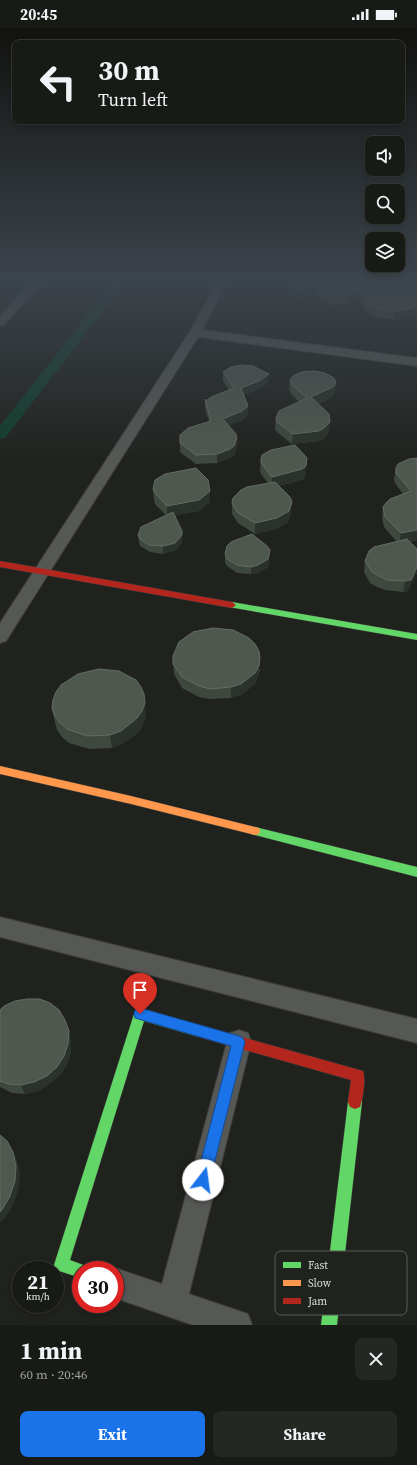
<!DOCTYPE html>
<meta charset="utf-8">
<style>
body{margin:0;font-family:"Source Serif 4",serif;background:#252723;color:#f1f3f6;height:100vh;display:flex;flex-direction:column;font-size:15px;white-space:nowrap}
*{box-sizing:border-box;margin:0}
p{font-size:13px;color:#9fa1a1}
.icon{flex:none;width:22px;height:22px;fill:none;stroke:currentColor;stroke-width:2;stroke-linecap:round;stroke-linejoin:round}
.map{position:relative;height:1297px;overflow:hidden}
.details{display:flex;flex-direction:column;background:#181a16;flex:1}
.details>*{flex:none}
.guide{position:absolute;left:12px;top:12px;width:393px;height:84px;border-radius:8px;box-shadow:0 2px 6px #0003,0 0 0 1px #363835;background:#181a16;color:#f1f3f6;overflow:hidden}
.controls{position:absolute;left:365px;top:108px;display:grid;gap:8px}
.controls a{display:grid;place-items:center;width:40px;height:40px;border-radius:8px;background:#181a16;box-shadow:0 2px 6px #0003,0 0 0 1px #363835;font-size:20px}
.speed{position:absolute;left:12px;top:1233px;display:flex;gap:8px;font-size:20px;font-weight:700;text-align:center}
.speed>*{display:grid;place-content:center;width:52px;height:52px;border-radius:50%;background:#181a16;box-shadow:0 2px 6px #0003,0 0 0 1px #363835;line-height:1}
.speed small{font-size:10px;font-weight:400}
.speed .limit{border:6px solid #d22;background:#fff;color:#111}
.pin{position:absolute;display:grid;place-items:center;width:34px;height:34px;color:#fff;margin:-41px -17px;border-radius:50% 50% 50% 0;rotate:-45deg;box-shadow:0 0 4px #0007}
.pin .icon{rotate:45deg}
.me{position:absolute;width:44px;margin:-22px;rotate:15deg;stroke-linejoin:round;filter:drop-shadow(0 0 3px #0008)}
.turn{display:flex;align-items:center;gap:14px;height:84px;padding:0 20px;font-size:18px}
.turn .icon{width:52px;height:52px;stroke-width:2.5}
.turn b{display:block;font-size:28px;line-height:34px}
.round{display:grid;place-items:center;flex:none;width:42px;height:42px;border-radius:8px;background:#252723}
.head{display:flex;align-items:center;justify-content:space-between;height:68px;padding:0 20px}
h1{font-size:24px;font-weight:700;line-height:30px}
.primary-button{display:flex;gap:8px;margin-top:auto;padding:8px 20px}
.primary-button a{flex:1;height:46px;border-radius:8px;background:#1a73e8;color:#fff;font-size:16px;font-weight:700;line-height:46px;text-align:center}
.primary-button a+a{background:#252723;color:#f1f3f6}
.status{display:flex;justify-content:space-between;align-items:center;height:28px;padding:0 20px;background:#181a16;direction:ltr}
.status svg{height:11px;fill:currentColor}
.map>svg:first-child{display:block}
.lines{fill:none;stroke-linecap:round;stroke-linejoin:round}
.canal{fill:#113e2d;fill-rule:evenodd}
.street-casing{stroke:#3c3d3a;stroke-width:2}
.fast-casing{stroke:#3c3d3a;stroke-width:1}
.slow-casing{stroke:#3c3d3a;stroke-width:1}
.jam-casing{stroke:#3c3d3a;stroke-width:1}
.street{fill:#565855;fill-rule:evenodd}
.fast{fill:#63d668;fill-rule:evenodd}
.slow{fill:#ff974d;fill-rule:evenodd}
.jam{fill:#b3261e;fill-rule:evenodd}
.wall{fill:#3e483f}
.shaded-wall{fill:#2b322b}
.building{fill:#4f584f;stroke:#646d64}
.route{fill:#1a73e8;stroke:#114b97}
.key{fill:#20231d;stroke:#585b55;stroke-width:1}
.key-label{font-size:11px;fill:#daddd8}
</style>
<div class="status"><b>20:45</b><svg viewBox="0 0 49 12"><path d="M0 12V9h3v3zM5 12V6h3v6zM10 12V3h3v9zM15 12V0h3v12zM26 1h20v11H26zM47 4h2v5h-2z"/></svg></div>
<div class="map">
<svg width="417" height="1297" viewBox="0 0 417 1297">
<rect width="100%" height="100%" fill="#20221e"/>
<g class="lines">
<!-- canal -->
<path class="canal" d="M114,253h12l-121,157 -5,1v-13z"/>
<defs>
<path id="street" d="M33,253h11l-40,44 -4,1v-10z
M218,253h10l-26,49 215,28v8l-219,-29 -192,304 -6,2v-20l189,-290z
M0,889l417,102v24l-417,-106z
M239,1002l9,3 3,9 -62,252 59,20 4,11h-59l-78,-27v-28h-4l4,-2 47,16 65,-242 3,-9z"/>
<path id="fast" d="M232,574l185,32v6l-188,-33 -1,-2 1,-2z
M255,799l162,40v10l-162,-42 -4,-1 -1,-3 1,-3z
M140,980l59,17 4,2 2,4 -2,4 -4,2 -55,-16 -74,239 16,6 2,4h-7v8l-25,-8 -2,-5 80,-251 2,-4z
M355,1067l5,2 2,5 -25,223h-16l27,-223 2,-5z"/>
<path id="slow" d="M0,738l131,30 128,32 1,3 -1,3 -4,1 -124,-31 -131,-30z"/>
<path id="jam" d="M0,533l232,41 4,3 -4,3 -232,-41z
M199,997l164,46c3,9 0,27 -3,36l-5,2 -5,-2 -2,-5 3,-22 -152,-43 -4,-2 -2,-4 2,-4z"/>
</defs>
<!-- street casing -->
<use href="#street" class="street-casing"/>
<!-- fast casing -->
<use href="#fast" class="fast-casing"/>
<!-- slow casing -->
<use href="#slow" class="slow-casing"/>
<!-- jam casing -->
<use href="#jam" class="jam-casing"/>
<!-- street -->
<use href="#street" class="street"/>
<!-- fast -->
<use href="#fast" class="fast"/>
<!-- slow -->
<use href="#slow" class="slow"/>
<!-- jam -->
<use href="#jam" class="jam"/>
</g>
<!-- wall -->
<path class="wall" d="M290,253h127l-5,36 -18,3 -14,-2 -11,-4 -3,-3 -6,-13 -13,6 -15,1 -11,-5 -7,-12 -15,12z
M223,344l45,11 -9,6 -15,6 4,11v9l-6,5 -14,5 9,13v9l-3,8 -4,3 -13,5 -21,1 -16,-12v-17l29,-13 -4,-14v-9l1,2 23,-11 -6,-9z
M290,352l46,3 -1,10 -3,4 -14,7 11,28 -6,7 -5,2 -26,3 -15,-12 -2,-3 1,-11 23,-16 -7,-7 -3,-5z
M417,430v82l-7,2 -2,49 -5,1 -18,-2 -8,-3 -7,-4 -6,-11 1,-11 32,-19 -13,-15 -2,-9 1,-11 20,-13 -8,-11 -1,-4 2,-11z
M261,431l44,18 -3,3 -23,6 12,26 -3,10 -12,7 -21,5 -17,-11 -6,-9v-11l36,-20 -7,-9 -1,-4z
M153,461l57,13 -11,9 -24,4 7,23v5l-6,7 -13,4 -13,-2 -10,-6 -1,-4 -1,-7 28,-20 -11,-11 -1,-5z
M270,522l-2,17 -10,6 -7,1 -14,-1 -10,-7 -2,-4v-8z
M173,628l87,13 -2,8 -3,7 -14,11 -10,3 -21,1 -11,-2 -17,-9 -8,-14z
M52,680l94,8 -3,8 -4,8 -17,12 -10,4 -23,1 -20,-6 -7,-6 -5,-7 -2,-8z
M0,982l71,30v12l-4,13 -7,10 -11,9 -11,7 -13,3 -13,-1 -12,-6z"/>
<!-- shaded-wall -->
<path class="shaded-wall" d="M313,253h2l-1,7 -15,12v-9z
M361,262l-1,8 -13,6 1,-9z
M417,277v8l-5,4 -18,3 1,-9z
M269,346l-1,9 -9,6 -18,7v-8z
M336,355l-1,10 -3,4 -22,10 1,-10z
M248,378v9l-6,5 -19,8v-9z
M330,394l-1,10 -6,7 -5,2 -26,3 1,-10z
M237,410v9l-3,8 -4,3 -13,5v-9z
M306,438l-1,11 -3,3 -30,8v-11z
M210,463v11l-11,9 -32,6v-11z
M292,474l-1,10 -3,10 -12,7 -21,5v-11z
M417,502v10l-18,3 2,-10z
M182,503v12l-6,7 -13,4v-8z
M270,522l-2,17 -10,6 -7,1v-7z
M417,539v6l-9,18 -5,1 2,-11z
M260,630l-2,19 -3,7 -14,11 -10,3v-11z
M144,666l2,22 -3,8 -4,8 -17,12 -10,4 -2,-13z
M69,1003l2,9v12l-4,13 -7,10 -11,9 -11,7 -13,3 -4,-9z
M13,1124l4,8 3,13 -1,15 -5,15 -8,14 -6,5v-10z"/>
<!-- building -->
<path class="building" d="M295,253h18l-14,10z
M316,253h101v24l-4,3 -18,3 -14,-2 -11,-4 -3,-3 -6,-12 -13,5 -15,1 -11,-5z
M241,337l12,1 16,8 -10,7 -18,7 7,18 -6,5 -19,8 13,15 1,4 -3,8 -4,3 -13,5 -21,1 -16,-12v-8l8,-7 23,-7 -6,-22 1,2 5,-4 23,-9 -11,-16 8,-5z
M314,343l11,2 9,5 2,5 -3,4 -22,10 18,17 1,8 -6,6 -5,3 -26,3 -16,-12 -1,-4 3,-7 28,-13 -15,-13 -2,-5 3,-4 9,-4z
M295,417l12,13 -1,8 -4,3 -30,8 -11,-14v-4l1,-4 9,-5z
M417,430v72l-16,3 -16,-16 -2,-10 3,-4 4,-4 21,-8 -15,-18v-5l2,-4 11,-5z
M196,440l12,12 2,11 -11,9 -32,6 -12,-13 -2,-4 2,-9 10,-6z
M275,454l15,15 2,5 -3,9 -12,7 -22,5 -17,-10 -6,-10 1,-5 8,-8 6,-3z
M173,484l9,19v4l-7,8 -12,3 -14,-1 -9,-6 -2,-4 3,-8z
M252,506l15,12 3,4 -2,9 -10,6 -7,2 -14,-2 -10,-6 -2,-5 2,-8 4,-4z
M407,511l10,10v18l-6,13 -6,1 -18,-1 -8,-4 -7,-4 -7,-11 4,-10 5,-4z
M213,600l20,2 16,8 6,6 4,7 1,7 -1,8 -4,7 -14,11 -10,3 -21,2 -11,-3 -17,-9 -9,-13v-8l6,-14 14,-10z
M99,641l20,2 17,9 5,7 3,7 1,9 -3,8 -5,7 -16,13 -11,4 -23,1 -20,-7 -7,-6 -5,-7 -3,-8 1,-8 3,-8 5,-7 17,-11z
M27,971h13l10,4 9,7 6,10 4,11 -1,13 -4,12 -7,11 -10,9 -13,6 -13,3 -12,-1 -9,-3v-71l4,-4 11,-5z
M0,1107l7,6 6,11 3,14 -1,15 -5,15 -8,14 -2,2z"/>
<!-- sky -->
<linearGradient id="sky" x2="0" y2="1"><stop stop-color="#121310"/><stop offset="0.58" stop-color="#3c444c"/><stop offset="1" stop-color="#3c444c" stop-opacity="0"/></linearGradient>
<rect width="417" height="434" fill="url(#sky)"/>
<!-- route -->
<path class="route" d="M140,980l99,28 4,2 2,4 -35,138 -2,5 -5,2 -5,-2 -2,-5 35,-134 -96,-28 -1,-4 1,-4z"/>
<!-- legend -->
<rect x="275" y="1223" width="132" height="64" rx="6" class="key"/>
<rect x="283" y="1234" width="18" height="6" fill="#63d668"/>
<rect x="283" y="1252" width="18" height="6" fill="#ff974d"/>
<rect x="283" y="1270" width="18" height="6" fill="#b3261e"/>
<g class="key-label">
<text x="308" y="1241">Fast</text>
<text x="308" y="1259">Slow</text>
<text x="308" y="1277">Jam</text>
</g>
</svg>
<div class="controls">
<a><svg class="icon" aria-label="sound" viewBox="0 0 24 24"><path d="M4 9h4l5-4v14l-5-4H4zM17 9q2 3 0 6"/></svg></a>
<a><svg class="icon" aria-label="search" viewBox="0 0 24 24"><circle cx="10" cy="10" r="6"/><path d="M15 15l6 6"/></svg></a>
<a><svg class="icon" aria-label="layers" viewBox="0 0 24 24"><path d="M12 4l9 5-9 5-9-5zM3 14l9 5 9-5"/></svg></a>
</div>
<div class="speed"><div>21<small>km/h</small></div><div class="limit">30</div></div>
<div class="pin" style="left:140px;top:986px;background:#d93025"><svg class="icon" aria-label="arrive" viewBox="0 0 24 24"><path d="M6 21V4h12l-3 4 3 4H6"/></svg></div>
<svg class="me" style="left:203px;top:1152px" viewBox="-20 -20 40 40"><circle r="19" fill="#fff"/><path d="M0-13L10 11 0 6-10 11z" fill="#1a73e8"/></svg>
<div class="guide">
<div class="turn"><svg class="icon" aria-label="left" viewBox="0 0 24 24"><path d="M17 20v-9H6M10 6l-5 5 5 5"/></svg><div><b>30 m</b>Turn left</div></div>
</div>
</div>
<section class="details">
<div class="head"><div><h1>1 min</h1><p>60 m · 20:46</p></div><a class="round"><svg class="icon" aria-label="close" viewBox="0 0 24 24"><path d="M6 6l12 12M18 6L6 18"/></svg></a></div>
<div class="primary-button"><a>Exit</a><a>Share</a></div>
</section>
